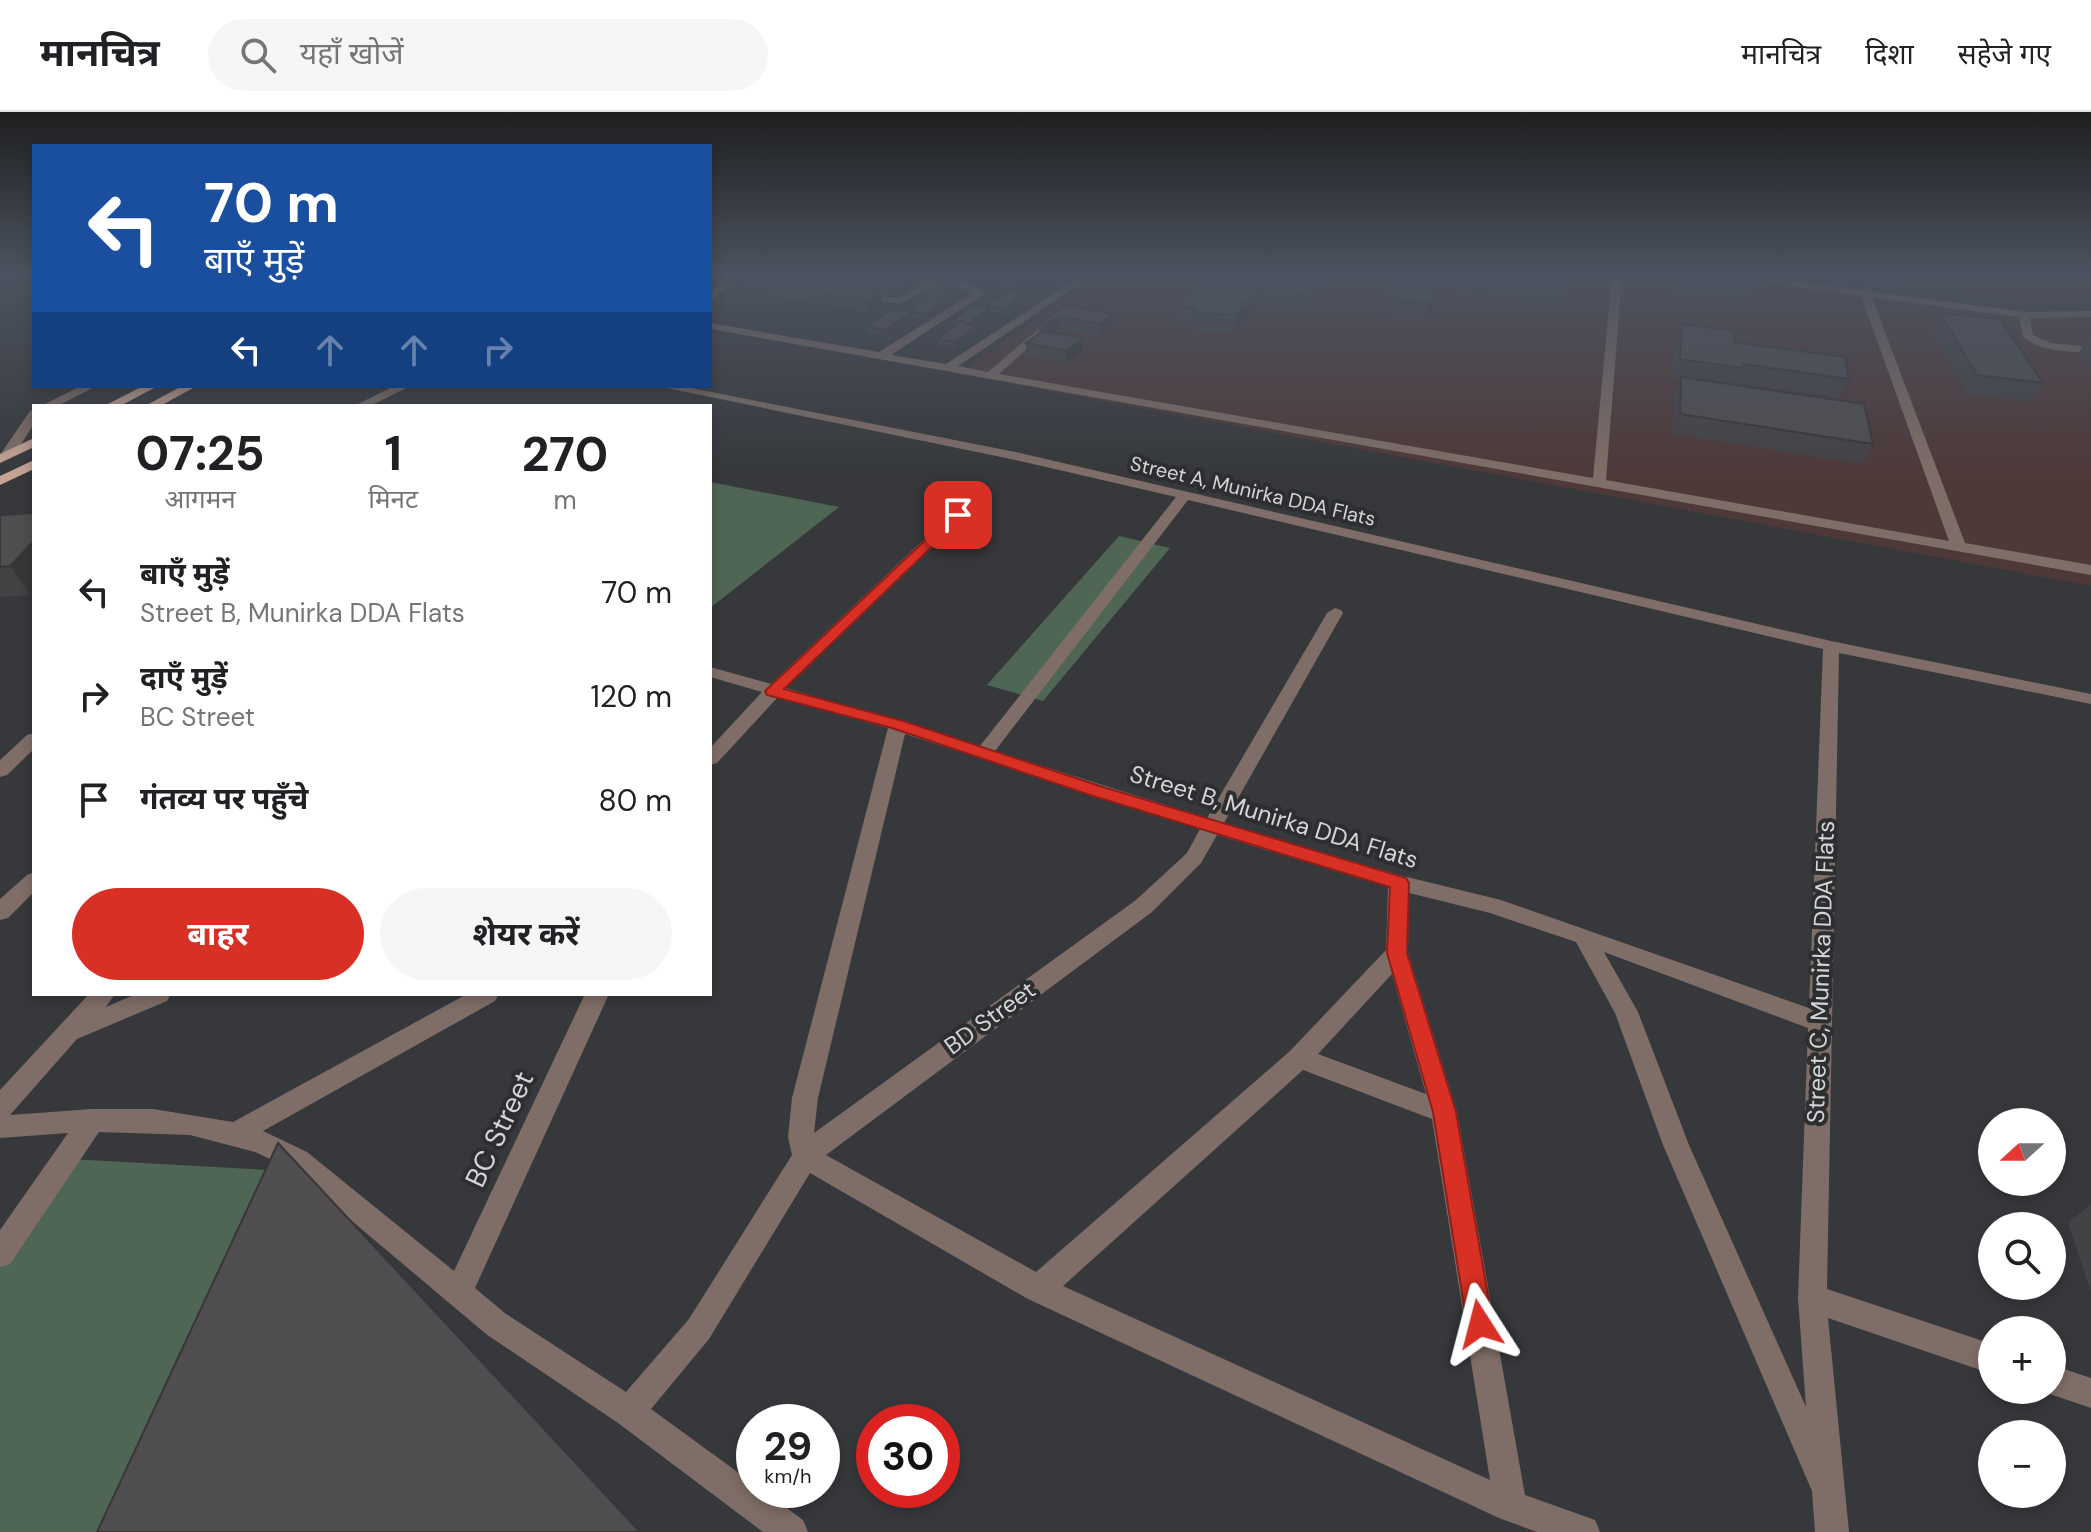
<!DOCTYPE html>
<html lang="hi">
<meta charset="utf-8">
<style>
body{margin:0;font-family:"DM Sans","Noto Sans Devanagari",sans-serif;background:#f6f6f6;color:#202124;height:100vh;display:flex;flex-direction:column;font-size:30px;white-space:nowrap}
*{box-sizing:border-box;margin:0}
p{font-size:26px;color:#757577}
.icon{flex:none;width:44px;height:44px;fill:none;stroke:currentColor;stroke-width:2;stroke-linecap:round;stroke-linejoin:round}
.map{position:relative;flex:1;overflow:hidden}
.side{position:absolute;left:32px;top:292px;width:680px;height:592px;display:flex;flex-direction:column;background:#fff;border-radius:0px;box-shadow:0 4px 12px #0003}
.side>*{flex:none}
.banner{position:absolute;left:32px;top:32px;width:680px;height:244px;border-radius:0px;box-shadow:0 4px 12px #0003;background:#1a4fa0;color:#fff;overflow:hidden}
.needle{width:52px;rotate:249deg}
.fabs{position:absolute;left:1978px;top:996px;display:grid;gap:16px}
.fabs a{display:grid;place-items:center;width:88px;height:88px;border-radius:50%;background:#fff;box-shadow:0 4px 12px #0003;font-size:40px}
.speed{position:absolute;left:736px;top:1292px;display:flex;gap:16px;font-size:40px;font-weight:700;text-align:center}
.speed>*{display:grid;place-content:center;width:104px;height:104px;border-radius:50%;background:#fff;box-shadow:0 4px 12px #0003;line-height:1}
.speed small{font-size:20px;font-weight:400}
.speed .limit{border:12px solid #d22;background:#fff;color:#111}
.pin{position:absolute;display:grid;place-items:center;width:68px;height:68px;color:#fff;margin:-34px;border-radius:16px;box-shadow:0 4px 12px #0006}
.me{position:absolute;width:88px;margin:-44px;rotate:351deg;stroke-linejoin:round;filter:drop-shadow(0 0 6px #0008)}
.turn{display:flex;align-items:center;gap:28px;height:168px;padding:0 40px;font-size:36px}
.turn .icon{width:104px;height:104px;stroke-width:2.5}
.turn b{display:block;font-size:56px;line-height:68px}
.lanes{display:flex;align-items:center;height:76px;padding:0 40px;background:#0003;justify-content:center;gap:40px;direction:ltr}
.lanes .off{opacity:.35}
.eta{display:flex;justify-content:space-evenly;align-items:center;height:136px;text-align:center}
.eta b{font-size:48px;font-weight:700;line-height:56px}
.button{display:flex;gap:16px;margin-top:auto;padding:16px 40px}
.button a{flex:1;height:92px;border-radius:48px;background:#d93025;color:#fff;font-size:32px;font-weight:700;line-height:92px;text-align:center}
.button a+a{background:#f6f6f6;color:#202124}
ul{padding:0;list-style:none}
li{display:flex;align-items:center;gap:24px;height:104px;padding:0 40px}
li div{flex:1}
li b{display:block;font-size:30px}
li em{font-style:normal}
header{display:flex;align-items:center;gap:48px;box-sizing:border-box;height:112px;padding:0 40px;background:#fff;border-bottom:2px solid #e0e0e0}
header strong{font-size:38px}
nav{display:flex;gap:44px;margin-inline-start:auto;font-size:28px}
.search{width:560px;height:72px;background:#f6f6f6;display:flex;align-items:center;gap:20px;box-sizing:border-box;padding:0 28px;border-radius:44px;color:#757577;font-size:30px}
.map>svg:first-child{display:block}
.education{fill:#4e3939}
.green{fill:#506654}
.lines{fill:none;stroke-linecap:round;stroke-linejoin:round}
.minor{fill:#7f6e67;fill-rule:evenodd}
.major{fill:#c5a395;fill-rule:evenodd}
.wall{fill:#444245}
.shaded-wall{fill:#373638}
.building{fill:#4f4d50;stroke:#373638;stroke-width:2}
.route{fill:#d93025;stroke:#8d1f18;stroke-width:2}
.labels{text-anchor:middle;stroke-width:8;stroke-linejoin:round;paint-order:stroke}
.far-street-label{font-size:20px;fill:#d4d5d7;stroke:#2c2e30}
.street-label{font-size:24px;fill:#d4d5d7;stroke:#2c2e30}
.near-street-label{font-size:28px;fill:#d4d5d7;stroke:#2c2e30}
</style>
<header>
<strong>मानचित्र</strong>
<div class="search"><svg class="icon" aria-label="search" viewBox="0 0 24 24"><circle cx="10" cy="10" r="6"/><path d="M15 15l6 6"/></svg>यहाँ खोजें</div>
<nav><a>मानचित्र</a><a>दिशा</a><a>सहेजे गए</a></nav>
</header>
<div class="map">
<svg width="2091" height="1420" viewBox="0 0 2091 1420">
<rect width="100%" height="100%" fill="#36383b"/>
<!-- education -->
<path class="education" d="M1100,163h628l294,34 69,2v275l-1132,-212z
M1825,163h266v26l-62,1z"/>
<!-- green -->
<path class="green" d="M710,370l129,25 -129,101z
M1119,424l51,12 -127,153 -56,-16z
M69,1047l235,13 -158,360h-146v-272z"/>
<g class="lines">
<!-- minor -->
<path class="minor" d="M727,163h11l-28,28v-9z
M888,163c25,0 80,0 96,19l-93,61 55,9 136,-89h12l-136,91 30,6 69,-59 5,3 -1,2 -62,56 594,104 19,-203h10l-16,205 343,61 -88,-245 -142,-21h29l276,37 67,-1v6l-61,1 3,17 18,8 40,4v6c-23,-2 -50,-1 -68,-16l-4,-20 -147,-19 93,245 126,22v10l-1381,-246v-6l169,29 94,-59 -4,-3 -34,-6 -34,20 -51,-8 5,-3 44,5 25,-15z
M81,274h16l-40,20h-16z
M394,274h16l-40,20h-16z
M657,274h24l339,67 811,188 260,53v10l-252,-51 -12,636 165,55v30l-164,-56 21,214h-34l-3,-41 -149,-346 -48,-132 -39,-71 -86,-29 -81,-20 -1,60 49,159 68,383 70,25 5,12h-63l-38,-14 -471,-219 -218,-126 -101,166 -58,70 103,75v6h8l41,30 5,12h-45l-145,-109 -132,-89 -197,-166 -34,-16 -65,-17 -91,-3 -89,132 -10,3v-37l68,-97 -68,5v-48l89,-96h26l-9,13 30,-13h35l-4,7 -90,38 -67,76 82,-6h61l80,13 234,-128h32l-4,7 -232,130 44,21 147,119 131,-277h24l-134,294 31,26 120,78 63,-73 103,-164 -4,-18 4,-39 96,-370 -110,-31 -61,66 -7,2v-17l52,-56 -52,-15v-10l61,17 182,-172h10v6l-177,170 194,58 196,-249 -156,-36zM1188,388l635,149 -14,359 -308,-108 -102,-25 -175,-52 119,-210 -2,-3 -6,-2 -8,5 -120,205 -212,-67zM905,622l295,95 -13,24 -51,47 -322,233 4,-35zM1217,723l171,52 -2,63 -96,101 -254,221 -210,-117 326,-243 49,-49zM1604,840l204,76 -10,270 8,109 -117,-262 -51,-133zM1392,862l34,120 -108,-40zM1303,958l129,49 58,361 -427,-194z
M34,298v14l-20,31 -12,3 -2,-3 30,-44z
M34,621v16l-27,26 -7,2v-17l27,-25z
M34,760v20l-26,26 -8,2v-21l27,-24z
M2052,1253l39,13v30l-50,-17 11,-1z"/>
<!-- major -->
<path class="major" d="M143,274h15l-38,20h-16z
M182,274h15l-37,20h-15z
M34,326v9l-34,16v-9z
M34,348v9l-34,16v-9z"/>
</g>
<!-- wall -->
<path class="wall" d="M761,163h122l18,3 1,12 -11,7 -10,-2v7l-14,10 -115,-20 -2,-11z
M977,163h45l-11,7 -34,-6z
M1192,163h115l15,2 -2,17 -12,19 -51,-7 -23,27 -40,-2v-4l-17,-4 1,-18 18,-19 -4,-4z
M1398,163h172l-1,12 -5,17 -27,-3 -1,3 -27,-4 1,-4 -34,-5 -3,5 -16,-2 2,-5 -16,-4 -17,37 -44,-6 3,-18z
M1673,163h78l1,16 -5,12 -76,-10z
M959,171v6l-15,11 3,6 -19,14 -15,-3 -26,19 -19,-3 -1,-7 42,-14 15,-11h-3v-6z
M1025,188l-20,15 -14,-3 -16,13 3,6 -23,17 -17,-3v-6l17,-13h-1l-1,-6 33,-13z
M1065,193l47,9v12l-13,10 -40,-8 -6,5 29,18 -16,12 -40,-7v-13l13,-9v-10z
M1940,201l103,70 -12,19 -65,-8 -35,-63z
M1682,212l167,55 -9,19 -104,-15 -1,2 138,59 -10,20 -191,-30 2,-38 7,-17 -9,-2 4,-35z
M2091,221v33l-12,-14z
M34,401v77l-4,5 -30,2v-82z
M2091,1092v88l-23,-69z"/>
<!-- shaded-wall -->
<path class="shaded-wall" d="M1011,163h11l-11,7z
M1443,163h2l-2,10 -17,37 4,-18z
M1480,163l-4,16 -3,5 5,-17z
M1322,165l-2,17 -12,19 3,-17z
M901,166l1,12 -11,7 -1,-12z
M959,171v6l-23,15v-6z
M1259,176l-2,18 -23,27 2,-18z
M880,179l1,11 -14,10 -1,-12z
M1024,182l1,6 -20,15v-6z
M947,188v6l-19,14 -1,-6z
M990,195l1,6 -22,17 -1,-6z
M912,200l1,6 -26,18 -1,-6z
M1112,202v12l-13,10 1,-12z
M1059,204v12l-13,10v-13z
M977,213l1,6 -23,17v-6z
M1083,226l-1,13 -16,12 1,-12z
M34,429v49l-4,5 -20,-29z"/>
<!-- building -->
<path class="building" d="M761,163h23l96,16 -14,9 -116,-19z
M828,163h55l18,3 -11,7z
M1206,163h101l15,2 -11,19 -52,-8 -23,27 -41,-2 1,-3 -18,-5z
M1398,163h45l-13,29 -45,-6z
M1462,163h18l-2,4 -17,-2z
M1488,163h82l-1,12 -29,-4 1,4 -28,-4 3,-4z
M1675,163h76l1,16 -77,-10z
M942,168l17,3 -23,15 11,2 -20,14 -18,-3 22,-15 -10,-1z
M1006,179l18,3 -19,15 -19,-3z
M974,193l16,2 -22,17 9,1 -22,17 -17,-3 24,-18 -9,-1z
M1065,193l47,9 -12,10 -41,-8 -13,9 -7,-1z
M893,197l19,3 -26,18 -19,-4z
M1940,201l60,6 43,64 -66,-8z
M1682,212l52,7v11l111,15 4,22 -106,-15v4l-63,-9z
M1043,219l40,7 -16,13 -41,-8z
M1681,265l183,27 9,40 -193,-30z
M34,401v28l-24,25 -10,1v-52z
M278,1031l362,389h-543z"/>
<!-- sky -->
<linearGradient id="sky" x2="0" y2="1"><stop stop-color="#1e1f20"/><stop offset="0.45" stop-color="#4c5360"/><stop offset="1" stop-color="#4c5360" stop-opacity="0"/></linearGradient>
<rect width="2091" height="362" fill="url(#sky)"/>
<!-- route -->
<path class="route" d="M954,401l11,2 -181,174 119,32 200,66 303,91 3,5 -2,70 49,159 37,212 -4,9 -9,4 -9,-4 -4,-9 -34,-212 -46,-159 3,-66 -300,-92 -198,-67 -125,-33 -2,-4z"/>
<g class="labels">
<!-- far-street labels -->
<g class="far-street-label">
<text transform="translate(1253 379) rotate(13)" y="7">Street A, Munirka DDA Flats</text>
</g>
<!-- street labels -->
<g class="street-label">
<text transform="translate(1274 705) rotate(17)" y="8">Street B, Munirka DDA Flats</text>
<text transform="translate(1821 860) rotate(-88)" y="8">Street C, Munirka DDA Flats</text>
<text transform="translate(990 906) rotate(-36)" y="8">BD Street</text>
</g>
<!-- near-street labels -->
<g class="near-street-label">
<text transform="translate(499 1017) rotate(-65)" y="10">BC Street</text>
</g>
</g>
</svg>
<div class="fabs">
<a><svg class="needle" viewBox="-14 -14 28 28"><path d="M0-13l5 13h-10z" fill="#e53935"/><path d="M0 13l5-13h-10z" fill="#757577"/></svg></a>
<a><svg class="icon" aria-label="search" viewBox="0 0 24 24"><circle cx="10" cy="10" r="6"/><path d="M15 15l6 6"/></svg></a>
<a>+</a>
<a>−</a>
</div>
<div class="speed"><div>29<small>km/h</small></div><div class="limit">30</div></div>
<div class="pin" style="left:958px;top:403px;background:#d93025"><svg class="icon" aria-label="arrive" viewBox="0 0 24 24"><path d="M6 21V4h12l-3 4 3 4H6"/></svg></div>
<svg class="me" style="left:1480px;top:1212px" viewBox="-20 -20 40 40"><path d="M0-17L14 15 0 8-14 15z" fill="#d93025" stroke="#fff" stroke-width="4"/></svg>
<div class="banner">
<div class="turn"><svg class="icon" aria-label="left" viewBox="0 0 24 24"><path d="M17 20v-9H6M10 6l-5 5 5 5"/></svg><div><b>70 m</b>बाएँ मुड़ें</div></div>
<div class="lanes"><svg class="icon" aria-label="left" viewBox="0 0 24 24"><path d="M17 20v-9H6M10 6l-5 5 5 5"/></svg><svg class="icon off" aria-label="ahead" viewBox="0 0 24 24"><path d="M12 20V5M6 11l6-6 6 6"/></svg><svg class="icon off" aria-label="ahead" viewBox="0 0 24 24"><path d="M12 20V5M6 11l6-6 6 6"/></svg><svg class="icon off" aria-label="right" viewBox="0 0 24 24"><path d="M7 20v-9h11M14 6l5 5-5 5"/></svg></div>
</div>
<section class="side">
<div class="eta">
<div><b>07:25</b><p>आगमन</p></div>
<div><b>1</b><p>मिनट</p></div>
<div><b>270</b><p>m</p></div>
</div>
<ul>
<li><svg class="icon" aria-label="left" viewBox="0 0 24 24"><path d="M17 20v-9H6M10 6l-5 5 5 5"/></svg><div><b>बाएँ मुड़ें</b><p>Street B, Munirka DDA Flats</p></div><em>70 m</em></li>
<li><svg class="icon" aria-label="right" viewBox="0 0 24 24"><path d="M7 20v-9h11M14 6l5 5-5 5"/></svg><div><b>दाएँ मुड़ें</b><p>BC Street</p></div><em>120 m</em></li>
<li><svg class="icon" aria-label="arrive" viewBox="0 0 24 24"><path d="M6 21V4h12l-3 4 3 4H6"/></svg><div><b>गंतव्य पर पहुँचे</b></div><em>80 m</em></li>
</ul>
<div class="button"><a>बाहर</a><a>शेयर करें</a></div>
</section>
</div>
